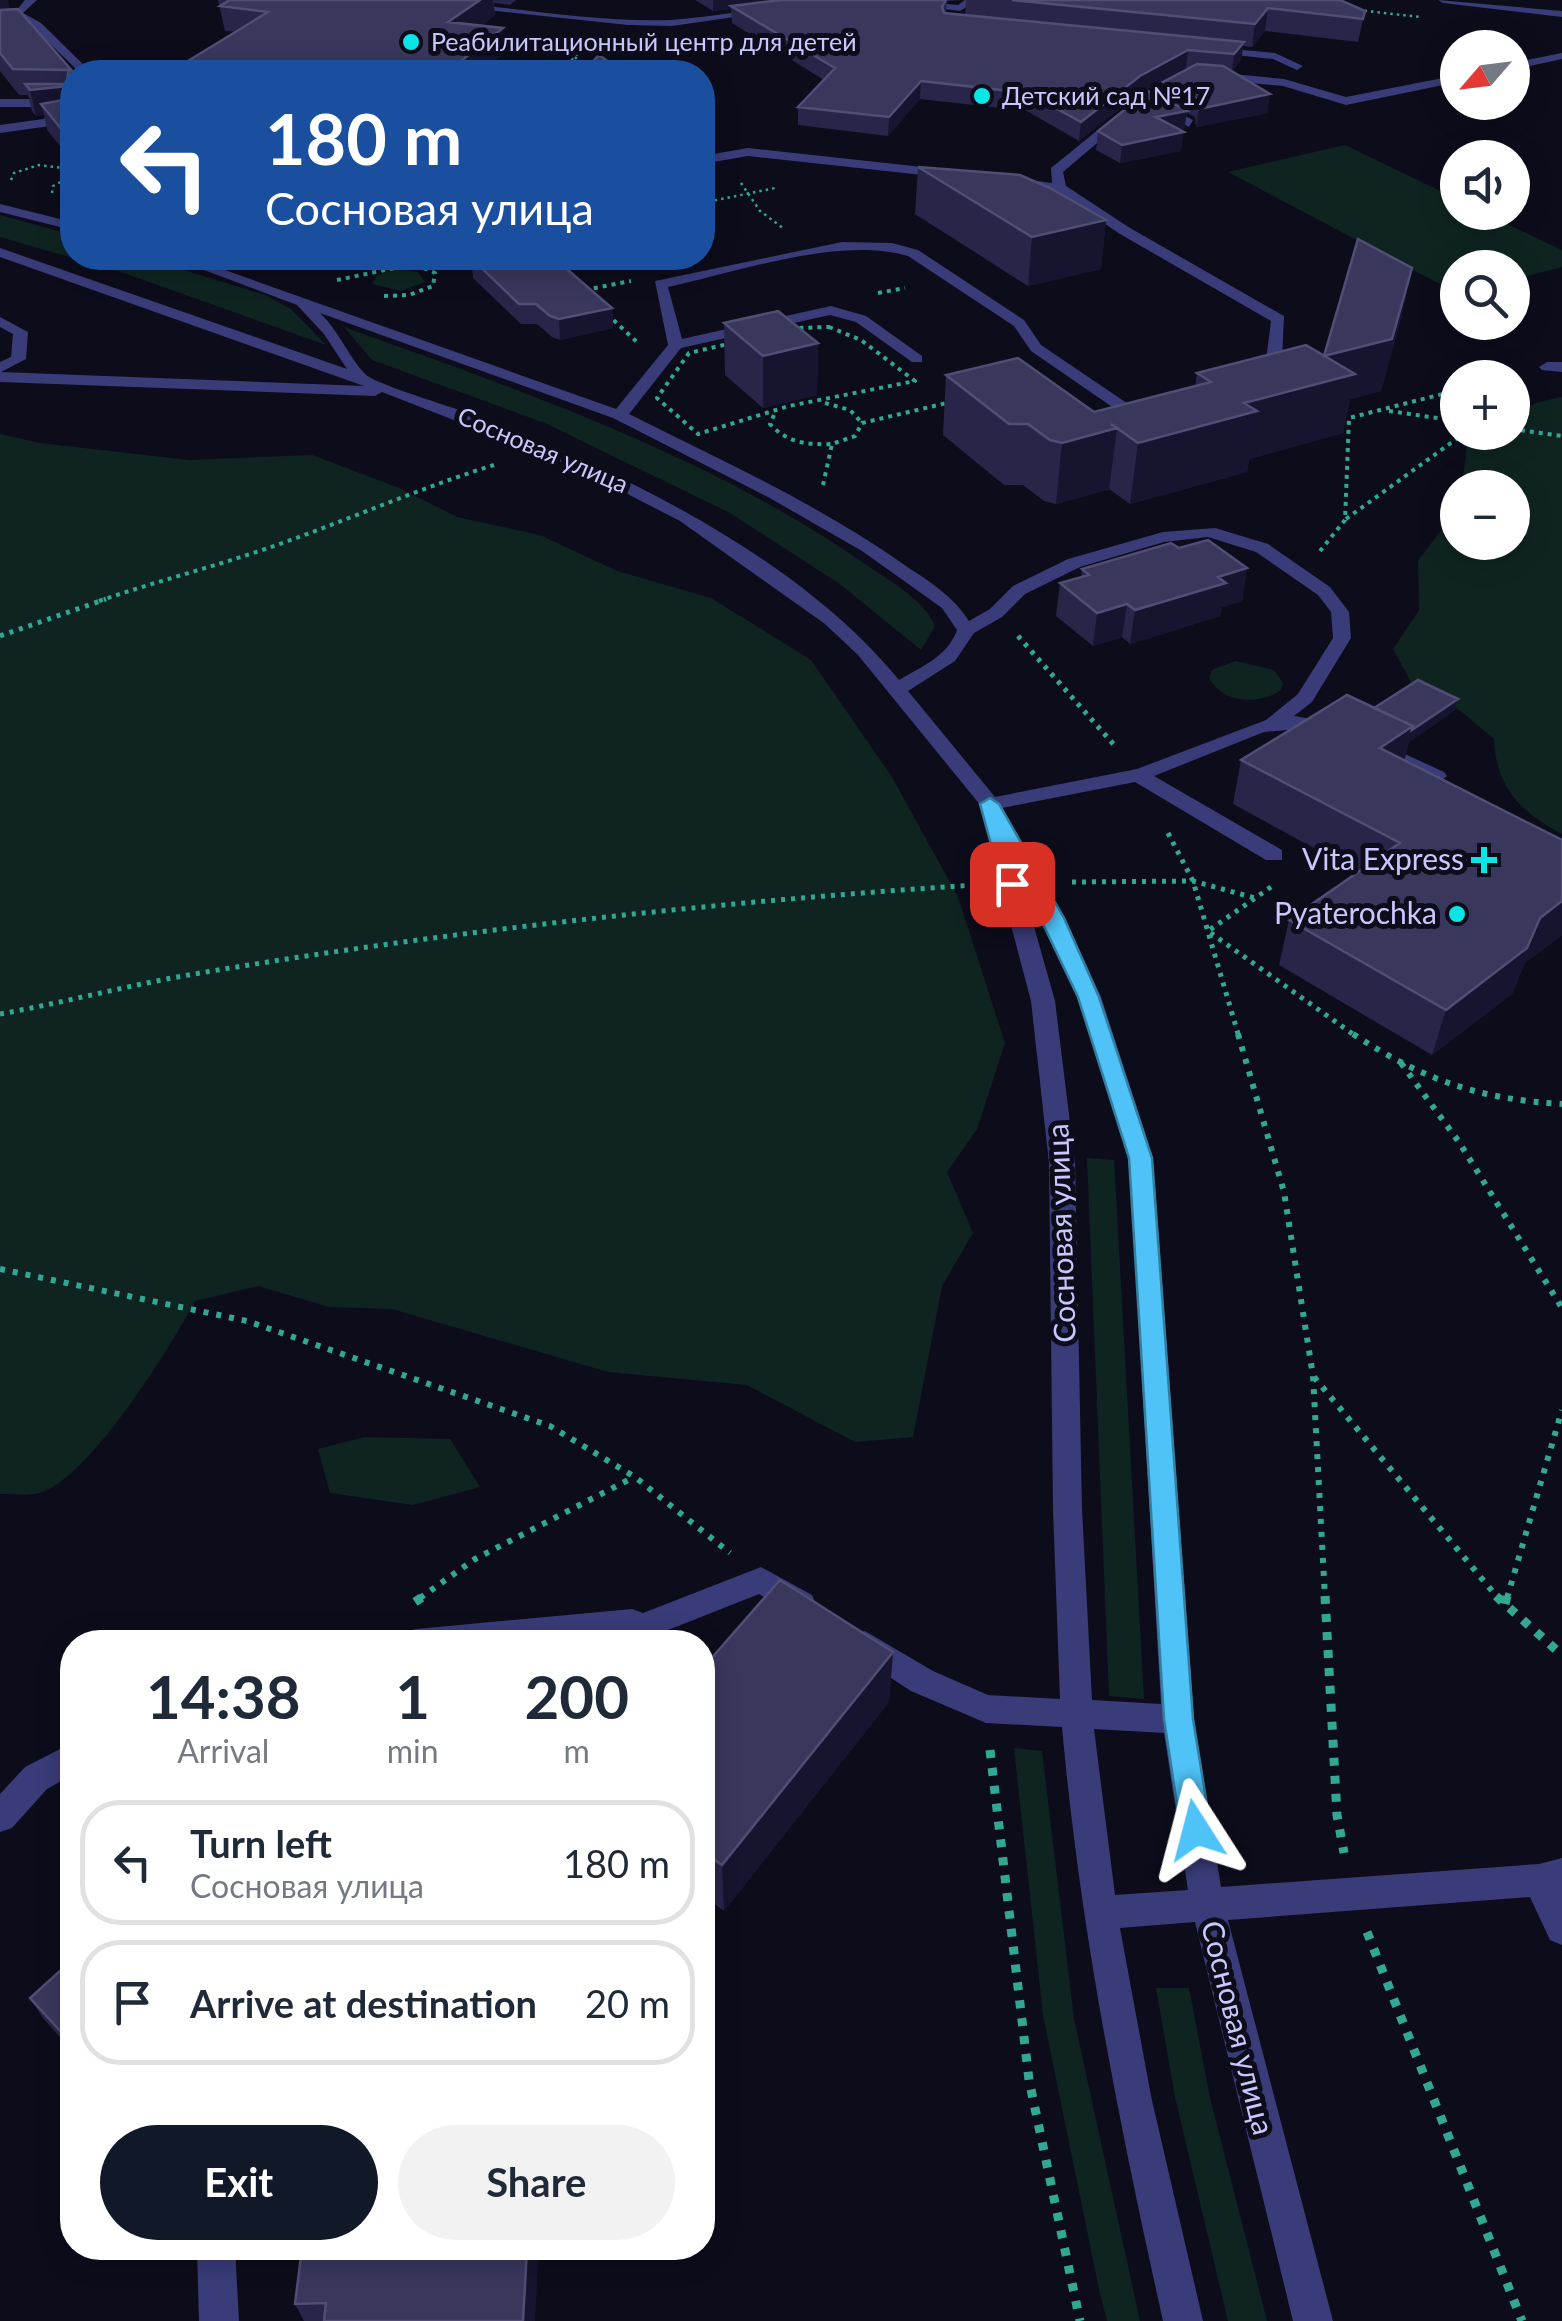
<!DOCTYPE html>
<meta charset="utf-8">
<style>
body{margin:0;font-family:Lato,sans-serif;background:#f2f2f3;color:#1f2937;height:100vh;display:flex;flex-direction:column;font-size:38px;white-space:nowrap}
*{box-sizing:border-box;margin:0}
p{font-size:32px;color:#747a83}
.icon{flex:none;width:55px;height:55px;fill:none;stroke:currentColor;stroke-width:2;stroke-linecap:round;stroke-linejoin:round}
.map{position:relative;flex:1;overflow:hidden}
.side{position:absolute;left:60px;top:1630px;width:655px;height:630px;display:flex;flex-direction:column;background:#fff;border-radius:40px;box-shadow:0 5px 25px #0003}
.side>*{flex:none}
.guide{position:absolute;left:60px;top:60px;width:655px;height:210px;border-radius:40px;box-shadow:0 5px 25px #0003;background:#1a4fa0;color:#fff;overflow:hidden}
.needle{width:65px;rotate:242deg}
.controls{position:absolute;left:1440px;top:30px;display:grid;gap:20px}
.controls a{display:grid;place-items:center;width:90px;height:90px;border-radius:50%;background:#fff;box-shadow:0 5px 25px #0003;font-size:50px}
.pin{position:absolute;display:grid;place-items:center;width:85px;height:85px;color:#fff;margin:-42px;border-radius:20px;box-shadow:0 5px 15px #0006}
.me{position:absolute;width:110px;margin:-55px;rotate:351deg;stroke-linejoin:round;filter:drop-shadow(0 0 8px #0008)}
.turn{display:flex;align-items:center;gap:35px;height:210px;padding:0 40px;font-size:45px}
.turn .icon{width:130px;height:130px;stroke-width:2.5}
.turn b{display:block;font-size:70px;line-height:85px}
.eta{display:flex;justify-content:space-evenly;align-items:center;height:170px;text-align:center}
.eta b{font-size:60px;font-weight:700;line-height:70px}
.cta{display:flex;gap:20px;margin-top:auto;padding:20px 40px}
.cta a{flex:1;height:115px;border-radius:60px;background:#111827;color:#fff;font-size:40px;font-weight:700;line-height:115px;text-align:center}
.cta a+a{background:#f2f2f3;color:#1f2937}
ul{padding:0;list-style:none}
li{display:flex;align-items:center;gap:30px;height:125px;margin:0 20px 15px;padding:0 20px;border:5px solid #e0e1e3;border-radius:40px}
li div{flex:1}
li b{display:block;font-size:38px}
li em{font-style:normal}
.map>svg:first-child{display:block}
.green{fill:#0f2421}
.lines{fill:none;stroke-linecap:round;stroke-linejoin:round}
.path-far4{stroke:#32a794;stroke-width:2.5;stroke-dasharray:2.5 4;stroke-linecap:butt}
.path-far3{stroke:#32a794;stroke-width:4;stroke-dasharray:4 5;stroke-linecap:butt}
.path-far2{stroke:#32a794;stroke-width:5;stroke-dasharray:4 6;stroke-linecap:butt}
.path-far1{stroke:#32a794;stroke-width:6;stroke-dasharray:5 8;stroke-linecap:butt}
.path{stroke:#32a794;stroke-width:9;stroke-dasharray:8 10;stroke-linecap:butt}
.minor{fill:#393c78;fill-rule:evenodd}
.wall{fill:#282549}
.shaded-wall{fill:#16142e}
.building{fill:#39375c;stroke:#504e75;stroke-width:2.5}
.route{fill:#4fc3f7;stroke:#337fa1;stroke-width:2.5}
.poi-dot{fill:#0ae6e6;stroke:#0d0c1b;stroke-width:4}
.labels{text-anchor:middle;stroke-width:10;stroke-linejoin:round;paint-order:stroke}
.far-poi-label{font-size:25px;fill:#c9c8fd;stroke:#0d0c1b;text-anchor:start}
.far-street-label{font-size:25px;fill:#c9c8fd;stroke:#0d0c1b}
.poi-label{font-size:30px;fill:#c9c8fd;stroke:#0d0c1b;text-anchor:end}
.street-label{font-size:30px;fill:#c9c8fd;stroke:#0d0c1b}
</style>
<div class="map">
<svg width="1562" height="2321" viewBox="0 0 1562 2321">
<rect width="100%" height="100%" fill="#0d0c1b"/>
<!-- green -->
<path class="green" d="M1345,145l112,54 1,13 26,1 78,37v17l-49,13 -1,-12h-54l-1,25 -229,-121z
M0,215l72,20v23h73l120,37 26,14 35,36 -205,-73 -121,-35z
M398,269l20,3 7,10 -24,9 -29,-7 5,-9z
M344,327c181,65 365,128 524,239 24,17 55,32 67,60l-14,24 -81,-66 -110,-71 -185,-90 -173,-63z
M1562,397v437c-42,-22 -66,-47 -68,-95l-32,-27 -51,-30 -18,-33 26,-39 -1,-49 39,-52 1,33h54v-54l-50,-1 6,-52 44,-3 1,-18 25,-12z
M0,434l40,9 149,17 123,-5 87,33 58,29 83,18 77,36 94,27 100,62 81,117 66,120 47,146 -28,86 -30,43 26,61 -31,53 -29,151 -58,5 -108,-57 -139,-13 -216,-63 -63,-2 -71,-21 -63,15c-24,45 -106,179 -156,192 -12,3 -27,1 -39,1z
M1235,661l39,9 9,13 -3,8c-22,14 -58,12 -71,-13l3,-8z
M1087,1158l27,2 30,539 -35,-3z
M364,1437l86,2 30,48 -67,18 -83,-12 -12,-44z
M1014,1748l28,3 32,268 66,302h-33l-7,-27 -57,-279z
M1156,1988h33l21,110 57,223h-39l-53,-224z"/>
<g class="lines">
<!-- path-far4 -->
<path class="path-far4" d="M1358,10l62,7
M575,57l14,15
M556,72l32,-26
M11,180l3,-7 25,-8 33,4
M741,183l19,28 23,17
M52,193l1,-7 19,-10
M702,203l73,-15
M411,263l37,-5"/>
<!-- path-far3 -->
<path class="path-far3" d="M337,280l92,-19
M585,290l46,-9
M878,293l27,-5
M384,296l25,-1 24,-9 2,-13 -16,-7
M607,314l31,29
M829,327l32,13 54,41 -126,25 -91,28 -41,-36 32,-45 108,-25z
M825,403l25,7 12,13
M1389,411l69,10
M774,415l-4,9c17,19 38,21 62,20
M1512,429l50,7
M823,485l9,-41 23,-8 7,-13 89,-21
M1346,519l120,-87
M1320,551l25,-31 4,-102 109,-28
M99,601c49,-17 99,-30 148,-46 84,-27 163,-64 247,-90"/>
<!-- path-far2 -->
<path class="path-far2" d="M0,636l106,-37
M1018,636l97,110
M1168,833l25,48 46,156
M1306,863l15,-10
M1072,882l121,-1 62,17
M1271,887l-63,44 149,106
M0,1014c67,-12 133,-30 200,-41 256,-43 515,-71 774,-88"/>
<!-- path-far1 -->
<path class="path-far1" d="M1238,1034l46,158 29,184 12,222
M1353,1034c71,46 125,65 209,70
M1401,1063l58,79 103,166
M0,1269l247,52 303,105 85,51 95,76
M1314,1377l184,221
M420,1598l55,-39 159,-82
M1507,1598l55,-188"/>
<!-- path -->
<path class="path" d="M1325,1596l12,219 7,38
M1496,1596l66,59
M415,1602l9,-6
M1505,1604l2,-8
M990,1750l39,330 51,241
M1367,1932l155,389"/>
<!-- minor -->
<path class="minor" d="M25,0h12l-14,13 18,10 50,49h-12l-46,-45 -21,-11z
M393,0c92,0 185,23 278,20 30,-2 62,-8 92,-11l6,3 -97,14 -44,-1z
M965,0h13l-18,11 -54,-7 6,-3 46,4z
M1438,0l124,11v6l-119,-14z
M1212,47l63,6 28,13 -6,4 -24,-11 -65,-7z
M1562,53v6l-50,11v-7z
M1192,70l92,9 62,18 112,-22v7l-112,23 -63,-19 -89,-8 -41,22 40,20 -4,7 -51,-27z
M0,99h60l6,4 -6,4h-60z
M1120,112l10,3 -67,57 3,14 64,42 154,88 -2,44 -16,23 -13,-3 13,-20 5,-39 -151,-87 -64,-43 -48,-9 7,-4 37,5 -1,-15z
M72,115v8l-72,10v-8z
M748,148l202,22 7,4 -7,4 -202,-22 -46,8v-8z
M0,204l72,18v8l-72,-18z
M842,242l50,1 26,7 106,70 17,25 102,69 15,3 -24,5 -103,-71 -17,-25 -106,-70c-69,-20 -170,16 -240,31l14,52 149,-33 35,10 56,40v6h-10l-56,-40 -26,-7 -149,33 -52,66c94,47 191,91 277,152 24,16 47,30 63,55l21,-12 23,-23 55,-27 95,-27 52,-4 53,16 62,43 19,25 2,26 -39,64 -18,14 49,8v8l-32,-4 -47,4 -110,44 128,74v10h-16l-131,-78 -133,26 63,110 36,79 52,161 41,561 27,168 318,-23 23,-6v87l-12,-5 -20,-43 -302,23 105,401h-40l-98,-399 -75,6 31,168 52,225h-40c-44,-197 -83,-393 -101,-594l-76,-4 -75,-32 -57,-37 -4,-10 4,-10 11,-3 68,40 55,24 72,4 -7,-190 -4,-346 -18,-162 -42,-159 9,-6 -17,-30 -123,-151 -33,-31 -145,-103 -103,-53 -195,-76 -7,4 -375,-14v-20l11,-5 2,-23 -13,-7v-10l28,15 -2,27 -25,13 363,14 -364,-129v-9l347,121 -23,-35 -27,-29 -125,-47h19l425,151 52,-64 -13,-64zM320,313l293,105 155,79 94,54 80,57 15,22c-9,26 -36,37 -58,50 -98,-119 -259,-198 -399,-256 -23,-10 -123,-38 -135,-50 -17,-18 -26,-43 -45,-61zM1208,537l48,15 62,43 13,17 2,26 -35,56 -32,26 -129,49 -142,28 -87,-106 47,-30 19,-28 28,-16 23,-23 55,-27 84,-25zM1020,877l57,120 52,161 32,546 -69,-4 -10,-191 -7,-346 -20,-162zM1094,1729l70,4 24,157 -73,5z
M1547,362h15v10l-20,-2 -3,-3z
M1377,741l67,31 3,4 -17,13v8h-14l-11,-8 17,-13 -52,-25v-8z
M761,1567l51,28 4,9 -4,9c-20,7 -37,-9 -53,-19l-121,48h-48l1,-3 -190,3 4,-10 11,-3 216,-20 11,4z
M72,1743v32l-25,14 -35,39 -12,4v-38l25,-27z
M197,2248h38l4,73h-40z"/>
</g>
<!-- wall -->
<path class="wall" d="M0,0l72,72v85h-3l-22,-27 -3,-15 -8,1 -4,-5 -4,-16h-9l-19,-24z
M218,0h298l-6,5 -16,-2 1,12 -14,11 22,2 2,25 -280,-22z
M695,0h268l-16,1 -1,12 19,2 1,-15h374l25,11 -7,31 -93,-11 -13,16 -9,-1 -2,14 -9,11 36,42 -72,14 -1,-10 -8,-4 -3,17h-3v21l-61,12 -24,-13 2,-19 63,-33 2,-16 27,-14h-4l-48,26 -59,47 -52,-30 -107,-12 -32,37 -90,-11v-18l26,-27 -92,-57 -1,-14 -18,2z
M918,167l188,53 -5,49 -73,17 -113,-72z
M471,258l141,50 1,20 -53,12 -8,-3 -15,-13h-16l-48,-46z
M1412,268l-11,50 -20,73 -31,8 -7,34 -94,26 -2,13 -117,32 -21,-15 -53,15 -12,-3 -21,-16h-19l-61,-50 3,-60 148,37 101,-25 2,-14 127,-17z
M724,323l94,20 -1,52 -54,13 -38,-33z
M1179,548l68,20 -5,33 -20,6 -2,9 -90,28 -8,-7 -29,9 -37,-30 4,-33 21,-6 1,-8z
M1458,699l-4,12 -45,31 -5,18 158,80v95l-37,28 -13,31 -80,61 -153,-90 10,-45 69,-48 -125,-68 8,-44 133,-52z
M893,1652l-4,50 -165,209 -22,-16v-226z
M72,1960v91l-29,-33 -13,-20z
M302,2248l233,73h-231l-9,-17z"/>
<!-- shaded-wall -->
<path class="shaded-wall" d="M0,0h8l5,21 -13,3z
M480,0h13l2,15 -44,33 -3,-26z
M713,0h92l-74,6v3l-18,2z
M1268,8l-3,23 -13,16 3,-23z
M503,28l2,25 -23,19 -30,-4z
M1244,42l-3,18 -9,11 2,-17z
M1188,50l-2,18 -48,26 -59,47 2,-19 59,-46z
M921,81l-1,18 -32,37 1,-19z
M68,86l4,17 -31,1 3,11 -8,1 -6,-26z
M1270,94l-2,19 -72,14 3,-18z
M1187,111l-3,19 -30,6 2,-19z
M72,129v28h-3l-7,-27z
M1184,132l-3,19 -61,12 2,-18z
M1106,220l-5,49 -73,17 4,-49z
M1412,268l-11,50 -20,73 -31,8 -7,34 -94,26 -2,13 -117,32 8,-61 106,-40 80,-47z
M612,308l1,20 -53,12 -1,-21z
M818,343l-1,52 -54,13v-52z
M1117,428l-8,62 -53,14 6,-61z
M1247,568l-5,33 -20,6 -2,9 -90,28 5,-34 83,-33z
M1127,604l-5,33 -29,9 4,-33z
M1458,699l-4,12 -45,31 -7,28 -22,-22z
M1562,901v34l-37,28 -13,31 -80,61 14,-45 94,-92z
M893,1652l-4,50 -165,209 -2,-46z
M527,2248h12l-4,73h-12z"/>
<!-- building -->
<path class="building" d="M230,0h250l-32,22 55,6 -51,40 34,4h-316l98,-60 -48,-6z
M781,0h165l-4,7 2,6 300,29 -10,12 -46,-4 -48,26 -59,46 -53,-29 -107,-12 -32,36 -91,-10 37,-39 -104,-62z
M1012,0h328l25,11 -2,8 -95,-11 -13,16z
M18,9l55,63 -1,57 -10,1 -21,-26 28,-5 -1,-13 -38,4 -5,-6h41l3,-14 -56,-1 -13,-16v-43z
M599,55l24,17h-40z
M1197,64l26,2 47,28 -71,15 -2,-11 -34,-16z
M1148,91l39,20 -31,6 28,15 -62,13 -24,-14z
M918,167l102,8 30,13 56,32 -74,17z
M1358,239l54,29 -20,71 -68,17z
M471,258h83l58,50 -53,11 -9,-3 -14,-12h-17z
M778,311l40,32 -55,13 -39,-33z
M1306,345l49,29 -111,29 13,8 -119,32 -27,-19 6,4 -55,15 -12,-3 -22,-16h-19l-63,-49 72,-17 76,54 117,-30 -14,-9z
M1208,540l39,28 -29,9 8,6 -91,27 -8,-6 -30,9 -37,-30 29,-8 -7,-6 89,-26 8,5z
M1418,680l40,19 -46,31 1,-4 -39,-18z
M1347,695l66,31 -33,22 182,92v61l-22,17 -13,30 -81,62 -157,-90 111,-77 -159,-83z
M780,1580l113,72 -171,213 -20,-14v-182z
M606,1634l13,8h-22z
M72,1960v84l-42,-46z
M302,2248h225l-4,73h-199l2,-18 -31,1z"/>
<!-- route -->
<path class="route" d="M990,798l9,6 65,114 35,79 53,161 41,561 18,111 -5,10 -10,4 -11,-4 -4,-10 -17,-111 -35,-561 -51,-161 -60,-125 1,16 -17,-4 -22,-80z"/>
<!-- markers -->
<g class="poi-dot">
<circle cx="411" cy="42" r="10"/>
<circle cx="982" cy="96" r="10"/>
<path d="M1479 845h10v10h10v10h-10v10h-10v-10h-10v-10h10z"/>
<circle cx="1457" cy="914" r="10"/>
</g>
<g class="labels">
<!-- far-poi labels -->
<g class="far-poi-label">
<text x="431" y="51">Реабилитационный центр для детей</text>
<text x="1002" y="105">Детский сад №17</text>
</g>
<!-- far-street labels -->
<g class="far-street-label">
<text transform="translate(543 450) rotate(23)" y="9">Сосновая улица</text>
</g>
<!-- poi labels -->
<g class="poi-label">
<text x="1464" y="870">Vita Express</text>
<text x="1437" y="924">Pyaterochka</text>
</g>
<!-- street labels -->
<g class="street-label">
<text transform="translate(1062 1233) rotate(-92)" y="10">Сосновая улица</text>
<text transform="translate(1237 2028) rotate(76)" y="10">Сосновая улица</text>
</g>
</g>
</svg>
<div class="controls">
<a><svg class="needle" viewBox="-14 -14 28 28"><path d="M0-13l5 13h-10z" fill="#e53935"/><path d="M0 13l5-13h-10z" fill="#747a83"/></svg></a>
<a><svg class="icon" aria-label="sound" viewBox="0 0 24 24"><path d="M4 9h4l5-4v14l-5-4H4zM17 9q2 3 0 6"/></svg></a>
<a><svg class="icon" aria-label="search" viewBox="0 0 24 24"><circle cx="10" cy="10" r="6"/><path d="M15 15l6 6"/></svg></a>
<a>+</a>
<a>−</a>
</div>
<div class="pin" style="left:1012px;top:884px;background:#d93025"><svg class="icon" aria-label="arrive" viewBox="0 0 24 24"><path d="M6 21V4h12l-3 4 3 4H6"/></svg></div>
<svg class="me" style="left:1196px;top:1830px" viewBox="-20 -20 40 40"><path d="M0-17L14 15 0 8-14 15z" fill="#4fc3f7" stroke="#fff" stroke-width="4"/></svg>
<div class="guide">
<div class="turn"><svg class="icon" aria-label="left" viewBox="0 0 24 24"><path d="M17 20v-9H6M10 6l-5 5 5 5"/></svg><div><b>180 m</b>Сосновая улица</div></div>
</div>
<section class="side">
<div class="eta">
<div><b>14:38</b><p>Arrival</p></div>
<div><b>1</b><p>min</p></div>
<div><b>200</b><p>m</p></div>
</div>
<ul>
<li><svg class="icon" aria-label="left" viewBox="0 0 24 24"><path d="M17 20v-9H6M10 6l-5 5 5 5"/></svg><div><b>Turn left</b><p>Сосновая улица</p></div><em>180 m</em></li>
<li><svg class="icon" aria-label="arrive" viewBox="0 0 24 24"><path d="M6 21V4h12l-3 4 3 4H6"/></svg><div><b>Arrive at destination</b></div><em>20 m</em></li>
</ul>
<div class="cta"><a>Exit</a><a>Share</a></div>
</section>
</div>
